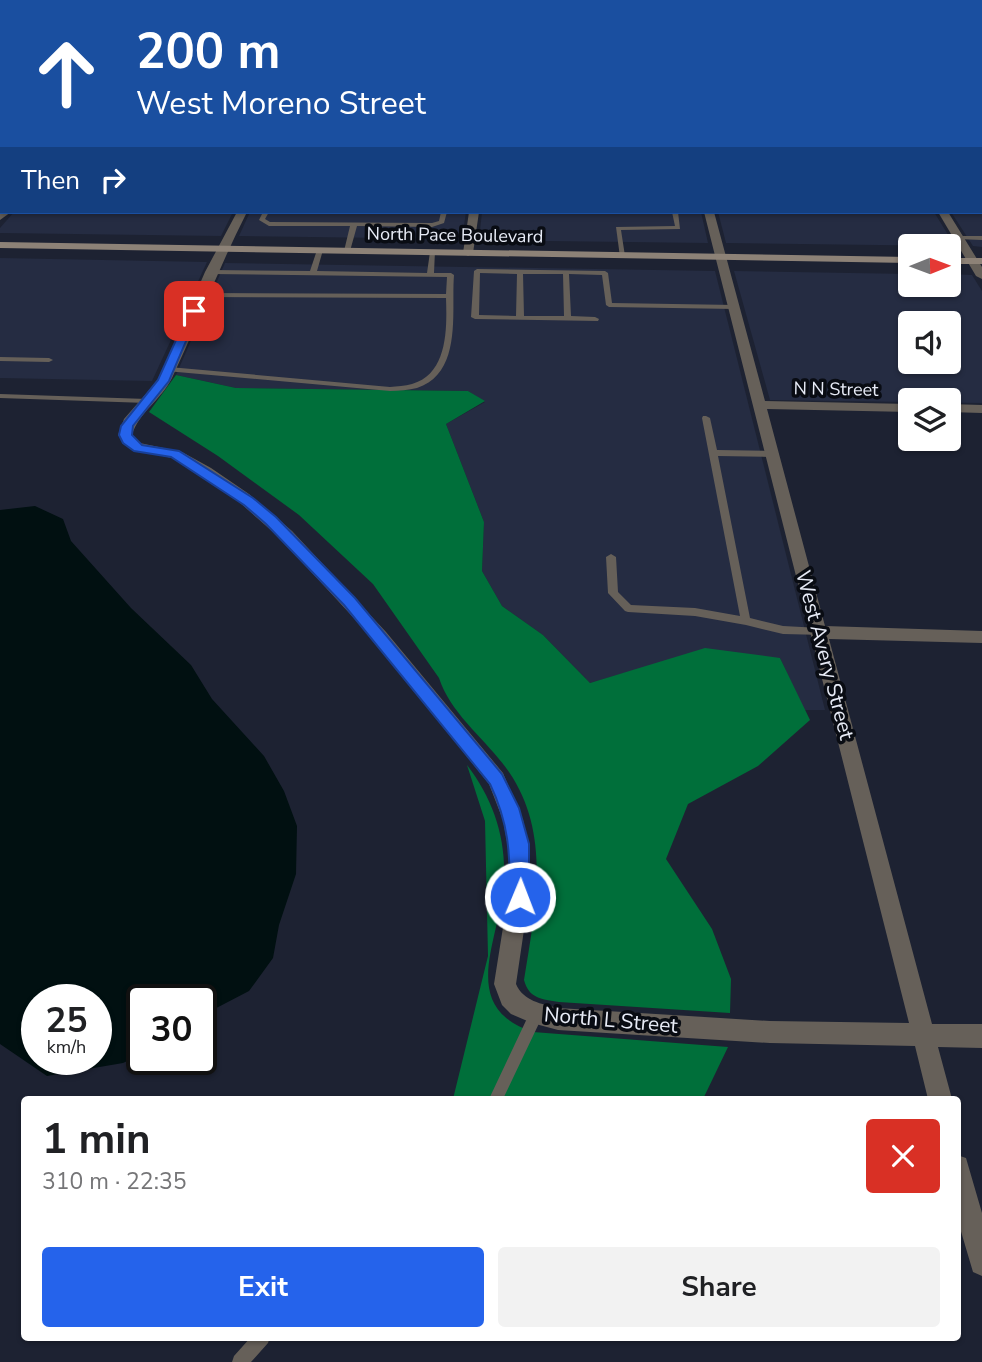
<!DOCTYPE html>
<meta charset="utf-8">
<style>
body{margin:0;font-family:"Nunito Sans",sans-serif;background:#f2f2f2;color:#202124;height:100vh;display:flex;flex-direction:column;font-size:26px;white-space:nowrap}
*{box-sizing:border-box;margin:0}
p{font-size:23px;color:#757577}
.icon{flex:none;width:38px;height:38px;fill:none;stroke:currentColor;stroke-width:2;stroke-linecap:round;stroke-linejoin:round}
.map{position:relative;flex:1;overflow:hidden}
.side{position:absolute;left:21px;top:1096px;width:940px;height:245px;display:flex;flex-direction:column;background:#fff;border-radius:7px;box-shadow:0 2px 5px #0004}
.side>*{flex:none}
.banner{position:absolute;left:0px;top:0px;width:984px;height:214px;box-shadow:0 2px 5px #0004;background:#1a4fa0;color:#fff;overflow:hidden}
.needle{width:46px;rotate:89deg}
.controls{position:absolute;left:898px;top:234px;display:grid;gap:14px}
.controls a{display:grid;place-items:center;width:63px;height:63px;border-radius:7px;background:#fff;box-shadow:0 2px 5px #0004;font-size:35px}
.speed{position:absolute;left:21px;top:984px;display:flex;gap:14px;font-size:35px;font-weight:700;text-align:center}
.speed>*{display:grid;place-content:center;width:91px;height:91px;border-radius:50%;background:#fff;box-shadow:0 2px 5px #0004;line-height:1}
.speed small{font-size:18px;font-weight:400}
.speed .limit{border:4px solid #111;border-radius:10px;background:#fff;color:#111}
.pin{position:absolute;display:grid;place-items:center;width:60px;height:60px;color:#fff;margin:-30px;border-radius:14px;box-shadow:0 4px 10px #0006}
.me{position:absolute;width:77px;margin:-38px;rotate:1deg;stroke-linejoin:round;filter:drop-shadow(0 0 5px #0008)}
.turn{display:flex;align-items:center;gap:24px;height:147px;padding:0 21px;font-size:32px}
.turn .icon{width:91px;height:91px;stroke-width:2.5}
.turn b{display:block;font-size:49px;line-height:60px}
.then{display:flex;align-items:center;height:66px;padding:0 21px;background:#0003;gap:14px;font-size:26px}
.round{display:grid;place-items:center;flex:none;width:74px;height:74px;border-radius:7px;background:#f2f2f2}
.headline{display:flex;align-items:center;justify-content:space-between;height:119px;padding:0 21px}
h1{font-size:42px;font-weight:700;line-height:52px}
.cta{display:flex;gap:14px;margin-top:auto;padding:14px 21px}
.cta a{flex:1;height:80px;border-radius:7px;background:#2563eb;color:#fff;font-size:28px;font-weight:700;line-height:80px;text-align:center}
.cta a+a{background:#f2f2f2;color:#202124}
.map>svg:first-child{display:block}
.built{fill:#252c42;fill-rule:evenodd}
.forest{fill:#006f3a}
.water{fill:#011011;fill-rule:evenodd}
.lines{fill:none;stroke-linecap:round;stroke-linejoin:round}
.service{fill:#666059;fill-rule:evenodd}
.minor{fill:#666059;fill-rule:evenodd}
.secondary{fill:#8d8277;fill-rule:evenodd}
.route{fill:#2563eb;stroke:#184099;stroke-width:2}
.labels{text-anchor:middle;stroke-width:7;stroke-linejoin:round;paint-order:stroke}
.far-street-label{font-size:18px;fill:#e7ebf6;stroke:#090c13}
.street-label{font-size:21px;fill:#e7ebf6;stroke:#090c13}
</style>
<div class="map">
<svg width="982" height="1362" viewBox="0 0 982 1362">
<rect width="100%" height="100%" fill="#1d2232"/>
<!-- built -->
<path class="built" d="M982,161v86l-9,-1 -22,-34h31z
M14,212h219l-12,24 -221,-3v-5z
M250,212h216l-4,27 -223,-3z
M482,212h219l7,31 -229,-3z
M718,212h216l21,34 -229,-3z
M0,258l207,4 -55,119 -152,-3z
M225,263l490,8 110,439h-21l-24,-52 -156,15 -34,10 -47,-48 -41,-29 -20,-35 2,-49 -38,-98 39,-22 -17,-11 -232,-3 -60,-13z
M734,271l176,3v11h38l1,-11 23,1 10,16v112l-212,-3zM910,324h38v38h-38z"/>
<!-- forest -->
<path class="forest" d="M176,375l60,13 232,3 17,10 -39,23 38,98 -2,49 20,35 41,29 47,48 115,-35 75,10 30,62 -52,46 -70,38 -22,55 46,70 19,50 -1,34 -171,-11c-17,-3 -30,-3 -35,-22 11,-70 28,-145 -15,-208 -22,-32 -58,-57 -70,-94l-66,-94 -74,-69 -81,-59 -69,-44z
M467,765c26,34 39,72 37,115 -2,57 -49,126 29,152l195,15 -25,52h-250l35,-143 -3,-135z"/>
<!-- water -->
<path class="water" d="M35,506l28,13 8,22 60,67 60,57 21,34 52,57 20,35 13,35 -1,48 -17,51 -6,33 -24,33 -48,25v-17h-59v55l-19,9 -76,13 -47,-32v-534zM37,999h59v60h-59z"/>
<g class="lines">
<!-- service -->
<path class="service" d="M0,52h2v2h-2z
M263,212h6l-4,7 5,3 162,1 7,-2 2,-9h6l-3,11 -12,4 -75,-1 -7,25 -3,2 -3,-2 6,-25h-81l-10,-6z
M672,212h6l2,17 -59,1 4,26 -5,1 -4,-30 59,-1z
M958,236h24v4l-26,-1v-2z
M320,248l3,2 -6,21 110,2 3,-21 5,-1 -1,22h17l3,2c-3,36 9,98 -37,113 -8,2 -18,3 -27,3l-224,-20 -1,-2 4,-2 221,20c7,-1 15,-1 22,-3 36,-10 35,-56 34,-86l-245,-1 -3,-2 3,-2 245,1 1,-17 -236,-3 -3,-2 3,-2 99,1 7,-21z
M477,269l128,2 3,2 4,30 123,2 4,2 -4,2 -126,-2 -3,-2 -4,-30 -33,-1 2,42 24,1 4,2 -1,2 -123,-2 -4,-2 3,-46zM480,273l37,1 -1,42 -37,-1zM523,274h40l1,42h-40z
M0,357l49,1 4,2 -4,2 -49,-1z
M0,394l147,5 4,2 -4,2 -147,-5z
M703,416h3l4,2 7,32 56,1 4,3 -4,3 -55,-1 32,162 33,8 37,2 4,1 1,3 -1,3 -41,-1 -37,-9 -51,-9 -67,-4 -3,-1 -17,-18 -2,-36 5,-3 5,3 2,35 13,13 64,3 45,8 -38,-198z
M536,1008l5,2 2,5 -40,84h-14l42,-89z
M251,1337h19l-2,6 -17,19h-19l2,-6z"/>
<!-- minor -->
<path class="minor" d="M333,0h6v2h-6z
M491,0h6v2h-6z
M650,0h6v2h-6z
M809,0h6l1,2h-7z
M968,0h7l1,2h-7z
M0,66h2v4h-2z
M0,141h2v6h-2z
M2,210l9,2 -11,8v-8z
M237,212h10c-28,55 -49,111 -75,166 -11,22 -33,34 -40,57l8,8 42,9 29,16 38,26 43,37 94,101 117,141 20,47 7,38 -1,38 -13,88c7,17 26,20 42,24l212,13 139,2 -205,-811h10l51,189 145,3v8l-143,-3 58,217 157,5v12l-153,-4 103,385h50v24l-44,-1 14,52h-24l-13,-53 -145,-3 -212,-13 -26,-7 -21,-9 -9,-9 -8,-21 14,-88 2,-38 -7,-38 -14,-36 -115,-144 -93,-101 -43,-38 -37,-27 -29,-16 -42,-9 -12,-14 6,-16 34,-39 47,-108z
M469,212h10l-6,41 -5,3 -5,-3z
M938,212h10l34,55v12l-6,-3z
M948,404l34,1v8l-34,-1z
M957,1155l9,3 16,55v63l-9,-4 -16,-54z"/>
<!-- secondary -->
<path class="secondary" d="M0,242l910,15v6l-910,-15z
M948,258h34v6h-34z"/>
</g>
<!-- route -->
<path class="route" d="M190,309l9,2 -30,70 -36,45 -1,9 10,10 37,6 74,47 23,19 79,81 147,176 17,34 10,36v53l-2,6 -7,3 -7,-3 -3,-6c0,-44 -1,-73 -20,-113l-146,-179 -78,-81 -22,-19 -73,-48 -37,-6 -11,-8 -4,-8 2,-9 37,-46z"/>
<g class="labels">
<!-- far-street labels -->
<g class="far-street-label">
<text transform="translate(455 235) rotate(1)" y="6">North Pace Boulevard</text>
<text transform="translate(836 389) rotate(1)" y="6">N N Street</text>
</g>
<!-- street labels -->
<g class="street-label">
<text transform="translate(825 655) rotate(75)" y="7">West Avery Street</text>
<text transform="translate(611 1020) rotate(5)" y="7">North L Street</text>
</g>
</g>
</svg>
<div class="controls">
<a><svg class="needle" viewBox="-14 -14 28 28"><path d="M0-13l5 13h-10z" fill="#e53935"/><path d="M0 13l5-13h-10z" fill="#757577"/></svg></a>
<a><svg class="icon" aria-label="sound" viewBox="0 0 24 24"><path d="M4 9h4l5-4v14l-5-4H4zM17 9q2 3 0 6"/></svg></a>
<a><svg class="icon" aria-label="layers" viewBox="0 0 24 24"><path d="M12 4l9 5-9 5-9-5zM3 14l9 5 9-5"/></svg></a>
</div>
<div class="speed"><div>25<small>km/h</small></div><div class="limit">30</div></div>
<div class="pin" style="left:194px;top:311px;background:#d93025"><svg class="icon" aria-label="arrive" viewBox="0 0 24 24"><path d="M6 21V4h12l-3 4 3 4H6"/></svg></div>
<svg class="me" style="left:520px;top:897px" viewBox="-20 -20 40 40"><circle r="17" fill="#2563eb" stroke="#fff" stroke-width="3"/><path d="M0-11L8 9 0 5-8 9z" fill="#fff"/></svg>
<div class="banner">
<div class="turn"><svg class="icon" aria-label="ahead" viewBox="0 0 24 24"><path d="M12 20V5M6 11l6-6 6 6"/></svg><div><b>200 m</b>West Moreno Street</div></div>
<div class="then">Then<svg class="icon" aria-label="right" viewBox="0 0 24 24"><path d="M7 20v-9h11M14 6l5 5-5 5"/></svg></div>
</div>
<section class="side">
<div class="headline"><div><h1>1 min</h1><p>310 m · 22:35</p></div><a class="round" style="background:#d93025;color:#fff"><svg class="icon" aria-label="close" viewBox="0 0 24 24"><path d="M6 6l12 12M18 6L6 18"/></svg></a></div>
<div class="cta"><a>Exit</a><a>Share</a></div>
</section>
</div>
